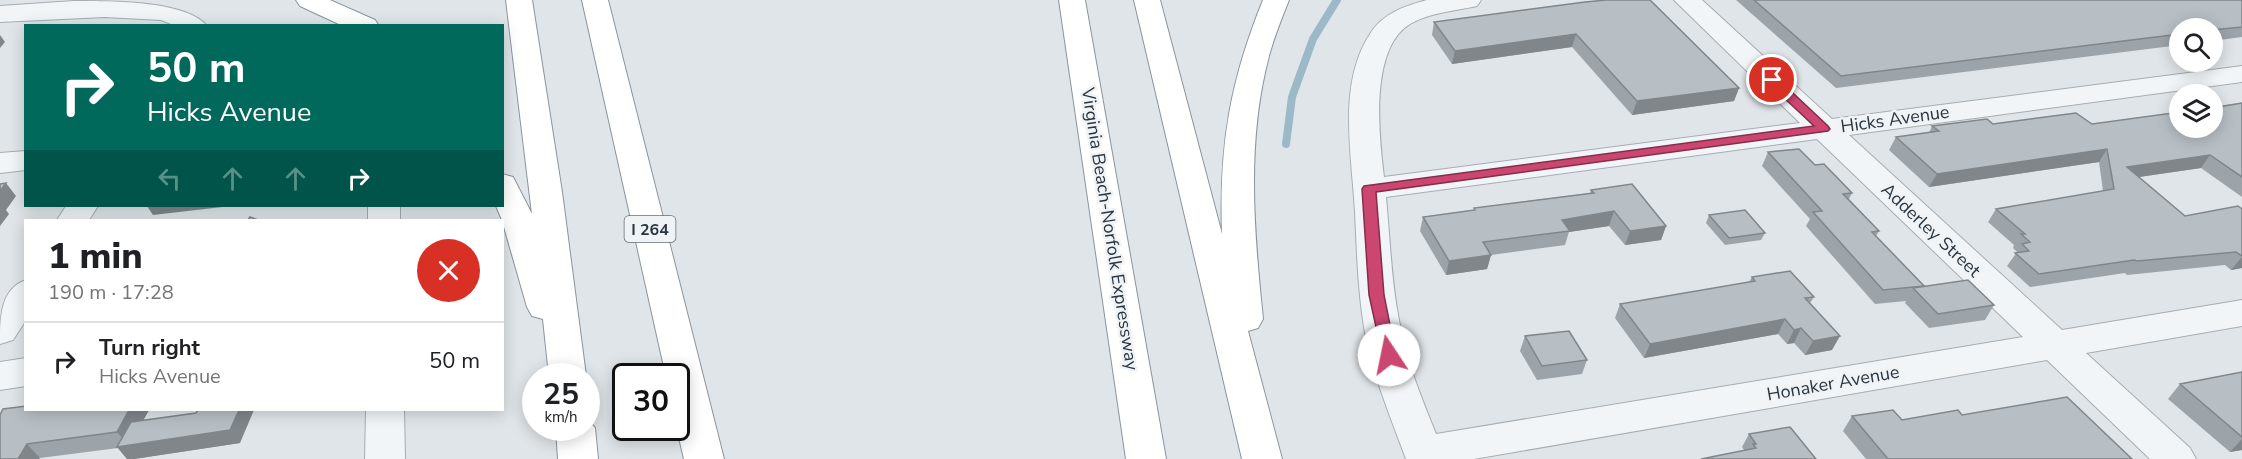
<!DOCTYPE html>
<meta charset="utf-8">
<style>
body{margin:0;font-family:"Nunito Sans",sans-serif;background:#f6f6f6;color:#202124;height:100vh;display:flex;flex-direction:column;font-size:22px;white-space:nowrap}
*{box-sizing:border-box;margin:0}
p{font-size:20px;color:#757577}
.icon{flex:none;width:33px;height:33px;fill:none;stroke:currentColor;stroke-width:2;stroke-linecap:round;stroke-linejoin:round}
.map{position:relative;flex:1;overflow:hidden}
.side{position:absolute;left:24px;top:219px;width:480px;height:192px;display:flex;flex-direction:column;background:#fff;border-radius:0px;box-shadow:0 3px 15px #0003}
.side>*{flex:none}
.guide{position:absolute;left:24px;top:24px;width:480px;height:183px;border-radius:0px;box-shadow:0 3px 15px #0003;background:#00695c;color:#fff;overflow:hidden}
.fabs{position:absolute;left:2169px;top:18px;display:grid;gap:12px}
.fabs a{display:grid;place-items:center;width:54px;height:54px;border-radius:50%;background:#fff;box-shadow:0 3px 15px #0003;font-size:30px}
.speed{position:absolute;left:522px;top:363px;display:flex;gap:12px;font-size:30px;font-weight:700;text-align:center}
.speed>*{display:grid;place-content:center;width:78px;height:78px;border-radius:50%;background:#fff;box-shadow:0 3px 15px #0003;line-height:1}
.speed small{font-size:15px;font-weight:400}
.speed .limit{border:3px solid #111;border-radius:9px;background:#fff;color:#111}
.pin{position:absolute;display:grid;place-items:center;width:51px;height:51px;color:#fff;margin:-26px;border:3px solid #fff;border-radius:50%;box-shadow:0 2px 6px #0007}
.me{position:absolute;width:66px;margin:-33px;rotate:349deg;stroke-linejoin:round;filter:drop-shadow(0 0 4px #0008)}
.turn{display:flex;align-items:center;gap:21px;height:126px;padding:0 24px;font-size:27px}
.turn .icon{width:78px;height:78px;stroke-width:2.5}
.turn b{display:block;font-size:42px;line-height:51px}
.lanes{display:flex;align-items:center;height:57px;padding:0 24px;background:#0003;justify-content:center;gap:30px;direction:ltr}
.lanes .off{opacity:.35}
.round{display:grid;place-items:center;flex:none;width:63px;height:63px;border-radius:32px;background:#f6f6f6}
.summary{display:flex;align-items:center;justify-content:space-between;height:102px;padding:0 24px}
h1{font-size:36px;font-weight:800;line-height:45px}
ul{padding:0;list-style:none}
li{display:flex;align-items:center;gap:18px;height:78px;padding:0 24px;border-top:2px solid #e0e0e0}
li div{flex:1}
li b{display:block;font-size:22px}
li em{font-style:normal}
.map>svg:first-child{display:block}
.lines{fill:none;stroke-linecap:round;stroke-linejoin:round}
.stream{stroke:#9cb9c8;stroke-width:8}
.street-casing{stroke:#a5adb3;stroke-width:2}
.highway-casing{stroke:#88959f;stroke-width:2}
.street{fill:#f2f5f7;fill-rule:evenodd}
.highway{fill:#fff;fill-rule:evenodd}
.wall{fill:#9da4a9}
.shaded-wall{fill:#80868a}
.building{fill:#b7bfc5;stroke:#80868a;stroke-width:1.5}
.route{fill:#cb4772;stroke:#842e4a;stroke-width:1.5}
.labels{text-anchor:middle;stroke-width:5;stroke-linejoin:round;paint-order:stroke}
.shield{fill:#eff3f6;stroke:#646e77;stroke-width:1.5}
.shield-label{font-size:16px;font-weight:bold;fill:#293540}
.street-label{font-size:18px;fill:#293540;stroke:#eff3f6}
</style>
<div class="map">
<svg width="2242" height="459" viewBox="0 0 2242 459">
<rect width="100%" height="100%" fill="#e0e5e9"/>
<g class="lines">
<!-- stream -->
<path class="stream" d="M1286,144l6,-47 21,-58 24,-39"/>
<defs>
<path id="street" d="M1427,0h54l-4,6c-22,5 -46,6 -67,18 -41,25 -31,112 -26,153l416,-54 -126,-123h28l130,119 410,-53v16l-393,53 213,195 180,-30v26l-156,27 104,95 6,11h-46l-103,-99 -573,99h-68c-15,-40 -31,-79 -40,-121 -8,-41 -9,-84 -11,-126 -3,-56 -18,-128 15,-178 13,-21 35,-28 57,-34zM1817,139l206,198 -587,97c-15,-37 -30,-74 -37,-114 -8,-40 -9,-82 -13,-123z
M74,1c33,0 112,-1 133,25h-31l-15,-6 -56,-3 -105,5v-16z
M26,151v19l-26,3v-20z
M66,206h32l-9,14h-32z
M368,206h32v14h-32z
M26,280v40l-13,20 -13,4c0,-26 0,-55 26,-64z
M26,358v28l-26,4v-28z
M366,410h38l1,49h-40z"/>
<path id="highway" d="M296,0h34l45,20 4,6h-36l-43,-20z
M506,0h26l30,192 24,184h-37l-6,-57 -11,-3 -5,-9 -25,-87 -6,-14h6v-32l11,3 19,37z
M582,0h26l116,459h-40l-8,-34v-49h-10z
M1059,0h26l81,459h-40z
M1134,0h26l62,234c-3,-88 8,-153 41,-234h26c-7,18 -15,37 -20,56 -23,86 -15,176 -6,263l-5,9 -10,3 34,128h-40z
M586,417l9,11 3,31h-40l-2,-31h30z"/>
</defs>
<!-- street casing -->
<use href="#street" class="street-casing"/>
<!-- highway casing -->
<use href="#highway" class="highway-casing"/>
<!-- street -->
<use href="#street" class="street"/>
<!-- highway -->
<use href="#highway" class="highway"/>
</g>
<!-- wall -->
<path class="wall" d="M1736,0h506v37l-30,4v-13h-32v17l-344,43z
M1585,2l154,86 -5,13 -102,14 -60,-68 -120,17 -20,-29 2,-13z
M2242,103v94l-41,-29 -62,9 46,39 57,-7v59l-11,2 -6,-5 -98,10 -2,-2 -95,14 -23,-21 10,-14 -4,-4 1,-3 -26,-23 8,-13 107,-18 -4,-29 -170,25 -40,-37 7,-13 33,-4 3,-7 61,-2h99z
M1768,152l47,13 37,28 -3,6 30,32 -3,5 48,50 -1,1 71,18 -9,15 -56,8 -24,-25 1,-2 -31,3 -69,-78 4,-7 -48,-53z
M1591,190l75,36 -5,14 -36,5 -16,-19 -40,6 -4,13 -74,10 -4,14 -41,6 -26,-44 3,-14 51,-7v-2l116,-15z
M1709,215l56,18 -4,7 -36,5 -19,-22z
M1752,277l62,20 -4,6 22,47 -27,5 -11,-12 -7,1 -9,-10 -134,24 -29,-40 5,-14 129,-22z
M1525,336l62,24 -5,14 -45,6 -17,-29z
M2242,372v78l-12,2 -62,-53 12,-15z
M26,410h123l-6,10 97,23 -106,16h-7l-9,-11 -78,10 -40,1z
M1962,415l170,44h-266l-23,-28 9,-15 50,4z
M1749,434l67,25 -72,-9 -2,-3z"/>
<!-- shaded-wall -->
<path class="shaded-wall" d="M1576,34l-4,13 -120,17 3,-13z
M0,35l5,7 -5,6z
M1739,88l-5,13 -102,14 5,-14z
M2107,149l-8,13 -170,25 8,-13z
M2210,155l-9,13 -83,12 9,-13z
M6,183l10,13 -10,14 3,4 -9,12v-35z
M147,206h84l-78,9z
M1614,211l-5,15 -40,6 1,-1 -8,-11z
M1666,226l-5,14 -36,5 5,-14z
M1491,255l-4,14 -41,6 3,-14z
M2242,257v11l-11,2z
M1785,319l-7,15 -134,24 6,-14z
M1801,328l-7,15 -7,1 7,-14z
M1840,336l-8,14 -27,5 8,-14z
M129,410h20l-19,35 109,-35h15l-14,33 -106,16h-7l-10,-12 11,-2 -11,-13z
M2242,439v11l-12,2z
M27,444l13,14 -1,1h-21z"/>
<!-- building -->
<path class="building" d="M1606,0h44l89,88 -102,13 -61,-67 -121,17 -21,-29 151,-20z
M1754,0h488v27l-30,3v-2h-32v6l-339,42z
M2242,103v74l-32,-22 -83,12 58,49 53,-10 4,3v47l-6,-4 -99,9 -3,-1 -95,14 -24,-21 14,-2 -7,-7 8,-2 -9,-8h4l-29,-25 118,-20 -7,-40 -170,25 -41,-37 43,-6 -7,-5 55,-7 6,5 83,-11 16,11 88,-12v16h32v-20z
M1799,149l16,16 9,-1 28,29 -9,1 36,37 -7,1 52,54 -41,4 -70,-78 9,-1 -54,-59z
M6,183l-6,8v-7z
M1632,184l34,42 -36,5 -16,-20 -52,9 8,11 -87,11 8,13 -42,6 -26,-44 52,-7 -1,-2 120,-15 -3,-3z
M1745,210l20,23 -36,5 -20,-23z
M250,217l8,3h-10z
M1790,271l24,26 -9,1 35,38 -27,5 -12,-13 -7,2 -9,-11 -135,25 -30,-40 135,-23 -3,-4z
M1968,280l26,25 -56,9 -25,-26z
M1569,331l18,29 -45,6 -17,-30z
M2242,372v65l-62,-53z
M2067,397l65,62h-244l-36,-43 41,-6 9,10 56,-10 4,5z
M26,406v4h103l-12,22 -90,12 -9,15h-18v-44l3,-6z
M198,410h41l-9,20 -113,17 14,-25 65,-9z
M1790,427l26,32h-115l55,-11 -3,-4h3l-7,-10z"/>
<!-- route -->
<path class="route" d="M1772,77l5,1 51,48 2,3 -2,2 -452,61 8,103 12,60 -2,4h-11l-14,-64 -7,-106 2,-3 450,-60 -46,-43v-5z"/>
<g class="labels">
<!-- shield labels -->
<rect class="shield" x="624.5" y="216" width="51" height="26" rx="4.5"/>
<g class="shield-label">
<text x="650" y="235">I 264</text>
</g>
<!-- street labels -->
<g class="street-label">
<text transform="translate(1895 119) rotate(-8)" y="6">Hicks Avenue</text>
<text transform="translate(1110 229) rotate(81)" y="6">Virginia Beach-Norfolk Expressway</text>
<text transform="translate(1931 230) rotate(43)" y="6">Adderley Street</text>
<text transform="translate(1833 383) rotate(-10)" y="6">Honaker Avenue</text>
</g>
</g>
</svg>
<div class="fabs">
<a><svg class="icon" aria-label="search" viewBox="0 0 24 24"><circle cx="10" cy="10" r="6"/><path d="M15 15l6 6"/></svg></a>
<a><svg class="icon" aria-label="layers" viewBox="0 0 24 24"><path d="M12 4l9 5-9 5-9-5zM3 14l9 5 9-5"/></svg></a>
</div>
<div class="speed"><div>25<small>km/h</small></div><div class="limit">30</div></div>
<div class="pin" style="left:1772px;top:80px;background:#d93025"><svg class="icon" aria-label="arrive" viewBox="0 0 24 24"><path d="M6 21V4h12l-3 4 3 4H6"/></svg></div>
<svg class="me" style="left:1389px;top:355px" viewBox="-20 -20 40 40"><circle r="19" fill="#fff"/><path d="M0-13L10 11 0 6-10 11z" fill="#cb4772"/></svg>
<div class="guide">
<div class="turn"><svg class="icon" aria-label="right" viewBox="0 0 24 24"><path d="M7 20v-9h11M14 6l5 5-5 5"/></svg><div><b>50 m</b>Hicks Avenue</div></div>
<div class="lanes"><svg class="icon off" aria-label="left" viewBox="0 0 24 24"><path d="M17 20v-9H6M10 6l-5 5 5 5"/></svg><svg class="icon off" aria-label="ahead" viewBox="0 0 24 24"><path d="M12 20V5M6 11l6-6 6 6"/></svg><svg class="icon off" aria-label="ahead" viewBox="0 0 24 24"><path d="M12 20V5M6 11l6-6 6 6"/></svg><svg class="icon" aria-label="right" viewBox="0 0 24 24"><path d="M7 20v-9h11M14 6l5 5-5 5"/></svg></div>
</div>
<section class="side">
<div class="summary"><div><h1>1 min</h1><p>190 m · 17:28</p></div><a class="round" style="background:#d93025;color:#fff"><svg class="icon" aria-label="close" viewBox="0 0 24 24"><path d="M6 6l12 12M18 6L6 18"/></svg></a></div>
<ul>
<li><svg class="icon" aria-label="right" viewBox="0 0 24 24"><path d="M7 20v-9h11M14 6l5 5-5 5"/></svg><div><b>Turn right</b><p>Hicks Avenue</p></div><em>50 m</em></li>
</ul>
</section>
</div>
